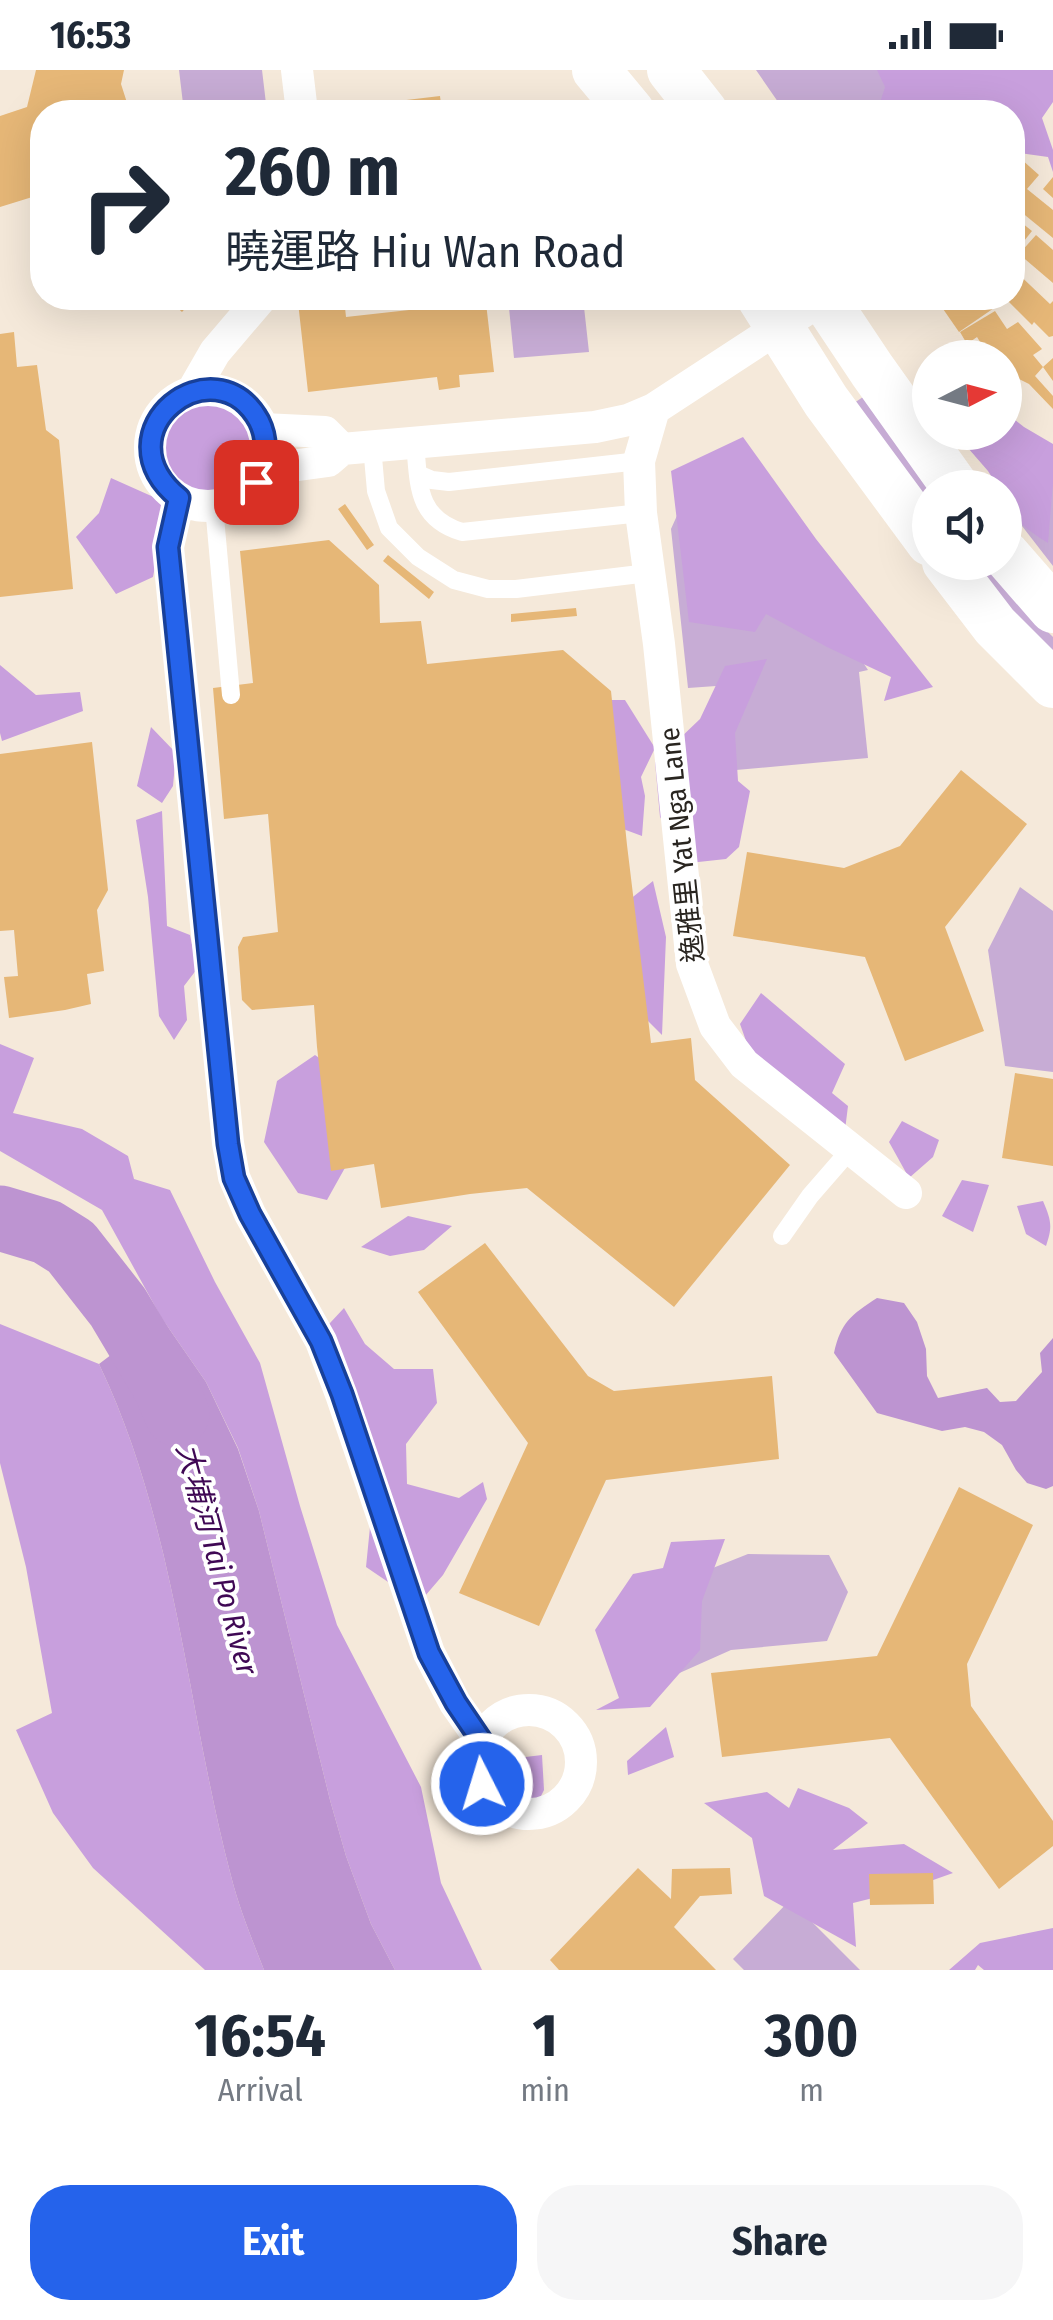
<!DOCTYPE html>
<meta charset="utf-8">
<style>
body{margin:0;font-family:"Fira Sans Condensed","Noto Sans TC",sans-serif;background:#f6f6f7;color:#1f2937;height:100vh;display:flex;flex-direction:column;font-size:38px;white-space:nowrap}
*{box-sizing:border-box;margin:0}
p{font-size:32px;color:#747a83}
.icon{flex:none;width:55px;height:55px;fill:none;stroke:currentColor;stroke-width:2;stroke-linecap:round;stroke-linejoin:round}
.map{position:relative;height:1900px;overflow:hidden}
.panel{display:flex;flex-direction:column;background:#fff;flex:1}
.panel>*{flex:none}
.banner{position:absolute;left:30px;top:30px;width:995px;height:210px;border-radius:40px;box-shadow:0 10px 40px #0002;background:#fff;color:#1f2937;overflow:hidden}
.needle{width:65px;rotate:84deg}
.buttons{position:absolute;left:912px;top:270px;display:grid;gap:20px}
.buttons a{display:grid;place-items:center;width:110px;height:110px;border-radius:50%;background:#fff;box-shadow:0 10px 40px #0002;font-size:50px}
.pin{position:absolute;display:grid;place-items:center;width:85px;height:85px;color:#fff;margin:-42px;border-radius:20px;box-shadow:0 5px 15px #0006}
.me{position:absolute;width:110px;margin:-55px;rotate:355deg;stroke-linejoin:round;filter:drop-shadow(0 0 8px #0008)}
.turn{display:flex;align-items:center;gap:35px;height:210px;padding:0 30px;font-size:45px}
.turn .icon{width:130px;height:130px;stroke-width:2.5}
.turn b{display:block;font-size:70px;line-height:85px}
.eta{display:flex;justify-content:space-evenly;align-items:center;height:170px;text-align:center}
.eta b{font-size:60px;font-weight:700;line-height:70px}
.button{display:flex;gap:20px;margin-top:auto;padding:20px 30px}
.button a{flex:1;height:115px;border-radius:40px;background:#2563eb;color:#fff;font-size:40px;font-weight:700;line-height:115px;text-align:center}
.button a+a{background:#f6f6f7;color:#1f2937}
.status{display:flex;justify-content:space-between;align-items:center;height:70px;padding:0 50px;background:#fff;direction:ltr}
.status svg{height:28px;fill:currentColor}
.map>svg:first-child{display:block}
.green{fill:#c7acd5}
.forest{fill:#c89fdd}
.water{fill:#bd94d1}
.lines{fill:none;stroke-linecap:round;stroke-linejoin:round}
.river{stroke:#bd94d1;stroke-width:65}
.building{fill:#e6b777}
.service{stroke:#fff;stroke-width:18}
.minor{stroke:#fff;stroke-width:32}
.secondary{stroke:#fff;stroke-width:48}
.route-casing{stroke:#184099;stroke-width:25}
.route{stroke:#2563eb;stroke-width:18}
.labels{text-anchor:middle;stroke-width:8;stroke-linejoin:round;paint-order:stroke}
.street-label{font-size:28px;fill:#292520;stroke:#fff}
.water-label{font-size:30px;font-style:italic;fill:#3f0854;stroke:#fff}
</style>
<div class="status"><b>16:53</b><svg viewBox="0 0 49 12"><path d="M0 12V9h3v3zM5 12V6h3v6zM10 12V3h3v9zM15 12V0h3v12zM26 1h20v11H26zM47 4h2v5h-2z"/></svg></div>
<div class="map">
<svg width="1053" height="1900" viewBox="0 0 1053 1900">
<rect width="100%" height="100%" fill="#f5e9da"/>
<!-- green -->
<path class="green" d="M179,0h83l5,42h-83z
M756,0h154l-37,42h-88z
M508,228h75l6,54 -75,6z
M866,325l64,93v22l-76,-107z
M1053,391v105l-48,-62v-16l-13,-1 -6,-7z
M730,392l138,208 -9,2 9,86 -143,13 -9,-85 -28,2 -17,-159 17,-38z
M969,493h19l32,42 33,32v20z
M1020,817l33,24v161l-48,-6 -17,-116z
M748,1484l81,1 19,37 -21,49 -96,9 -56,25v-92z
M790,1830l70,70h-116l-11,-11z"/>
<!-- forest -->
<path class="forest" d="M877,0h176v32l-11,16 11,32v22l-5,-15 -35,-5 -1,-40h-63l-2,-2 -3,2h-67l8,-25z
M159 379a46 46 0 1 1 92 0a46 46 0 1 1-92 0Z
M1005,342l19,15 29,17v38l-5,61c-21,-13 -43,-28 -43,-55l-7,-1 -10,-16 -33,-38 50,-1z
M743,367l73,102 117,148 -49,14 7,-24 -64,-30 -61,-33 -11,18 -66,-10 -18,-151z
M111,408l56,25 -14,74 -37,17 -40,-57 23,-24z
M767,589l-32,74 3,48 12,10 -11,56 -13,12 -37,4 -29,-46 -5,-55 45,-43 25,-53z
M0,595l36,30 44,-3 3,19 -81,30 -2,-8z
M598,630h27l30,48 -14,29 4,19 -3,40 -27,-10z
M151,657l25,26 -3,33 -11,17 -25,-17z
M162,741l5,115 23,9 7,34 -13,17 3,34 -13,20 -15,-24 -11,-119 -12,-77z
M653,811l13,56 -4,98 -35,-35 -8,-92z
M761,923l84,71 -13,29 16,13 -4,32 -78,-41 -26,-73z
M0,974l34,14 -21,55 69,16 46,27 6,23 36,11 45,92 45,81 40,143 37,119 84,162 20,96 41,87h-87l-24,-46 -25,-68 -16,-56 -71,-289 -21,-63 -32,-66 -45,-65 -59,-107 -102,-59z
M315,985l33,23 3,79 -24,43 -29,-7 -34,-51 13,-61z
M902,1051l37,19 -6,17 -24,21 -20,-36z
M962,1110l27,5 -16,47 -31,-16z
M1043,1131c8,19 10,25 3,45l-20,-12 -9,-28z
M408,1146l44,10 -28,24 -34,6 -29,-9z
M344,1238l21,36 29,25h39l4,34 -31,41 1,40 52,14 24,-16 4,17 -44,76 -24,28 -53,-36 7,-70 -57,-159z
M0,1254l99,40c77,161 87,341 132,512 8,32 21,63 33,94h-59l-112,-102 -40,-55 -37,-83 36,-17 -26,-146 -26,-104z
M725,1469l-23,62 -2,49 -50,57 -54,3 23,-12 -24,-68 38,-56 30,-6 8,-26z
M666,1657l8,30 -46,18 -1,-14z
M542,1685l2,35 -18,36 -21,-3 4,-64z
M798,1718l51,20 19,15 -35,27 71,-6 49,29 -48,17 -52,13 3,44 -92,-51 -12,-58 -48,-35 63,-11 22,16z
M1053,1858v42h-69l-6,-5 -3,5h-26l31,-27z"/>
<!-- water -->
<path class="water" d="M877,1228l27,5 13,19 9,27 1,27 11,22 49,-10 13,14 16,-1 26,-29 -2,-19 13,-15v148l-7,3 -19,-6 -11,-13 -14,-25 -18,-13 -19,-5 -23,4 -65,-18 -43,-60c7,-31 17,-38 43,-55z
M161,1247l45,65 32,67 21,62 71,289 16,56 25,68 24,46h-131c-12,-31 -25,-62 -33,-94 -45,-171 -55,-351 -132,-512z"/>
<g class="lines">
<!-- river -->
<path class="river" d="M0,1148l47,14 24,15 47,60 47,79 12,28"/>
</g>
<!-- building -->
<path class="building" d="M36,0h88l-3,14 9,28h-88v82l-42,13v-91l27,-9z
M440,26l2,16h-102l-1,-4z
M1012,81l27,24 -12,14 26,21v28l-39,-32 9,-12 -11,-9z
M1053,107v21l-10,-9z
M1012,145l20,16 -16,20 -4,-3z
M1036,165l17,15v33l-34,-29z
M1012,198l38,36 3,-3v35l-4,1 -15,-15 -2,3 -27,-27h7z
M167,228h39l-9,10 -6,-6 -9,10z
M335,228h9l2,19 63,-7 -2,-12h34l1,8 44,-3 8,69 -35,3 1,12 -21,3 -2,-13 -129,15 -10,-90z
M953,228h38l6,8 -38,26 -18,-26z
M995,241l12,18 11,-7 24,27 -9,6 10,12 -8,9 18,20v13l-24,-25 -24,-12v-14h-15l-13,-21 -10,7 -7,-12z
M14,262l3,35 20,-2 9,65 13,10 14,149 -73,8v-263z
M977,280l4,8h-21l-2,-6z
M1053,288v23l-10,-14z
M345,434l29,41 -7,5 -29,-41z
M329,470l50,45 1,38 41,-2 6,43 136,-14 48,41 16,154 24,198 40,-5 4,42 95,85 -116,142 -147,-119 -57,6 -89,14 -7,-44 -43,7 -14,-124 -3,-42 -62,5 -10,-10 -4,-53 5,-10 35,-5 -10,-118 -44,5 -11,-131 40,-5 -13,-132z
M388,485l46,37 -5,7 -46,-38z
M576,538l1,8 -66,6v-8z
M92,672l16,148 -11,20 7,61 -17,3 4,30 -26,6 -56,8 -5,-41 14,-1 -4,-46 -14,1v-177z
M961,700l66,54 -82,103 39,104 -79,30 -40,-104 -132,-21 14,-84 97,16 56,-22z
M1015,1003l38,6v87l-51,-8z
M485,1173l103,133 26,15 158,-15 7,83 -173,21 -67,146 -80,-33 69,-150 -110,-151z
M959,1417l74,38 -66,139 4,42 82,115v25l-54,43 -109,-151 -168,19 -11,-84 166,-17z
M638,1798l33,31 1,-30 58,-1 2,26 -32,2 -26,31 42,43h-157l-9,-10z
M933,1803l1,31 -64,1 -1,-31z"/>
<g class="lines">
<!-- service -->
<path class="service" d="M415,373c4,41 1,75 47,89l179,-19
M372,376l4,45 13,37 29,29 36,23 34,9h28l132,-16
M418,404l14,6 17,2 190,-21
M214,436l17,189
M782,1166l28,-40 40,-46"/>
<!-- minor -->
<path class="minor" d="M297,0l5,42
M150 378a58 58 0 1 1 116 0a58 58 0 1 1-116 0Z
M192,322l23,-40 46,-54
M654,339l-15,52 2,52 18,131 33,320 23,62 29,38 162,129
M263,359l62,3 17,17
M262,400l66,-9 14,-12 253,-22 33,-7 26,-11 170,-111
M179,428l-11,49 60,596 6,34 16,37 71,127 20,53 88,259 26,50 26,37
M477 1692a52 52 0 1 1 104 0a52 52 0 1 1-104 0Z"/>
<!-- secondary -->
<path class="secondary" d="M596,0l35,42
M671,0l33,42
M761,228l65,103 104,141
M824,228l48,72 84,118
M1005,484l48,55
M946,492l49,64 58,58"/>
</g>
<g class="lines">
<defs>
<path id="route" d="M256,412c10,-20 13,-41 3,-61 -44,-80 -162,10 -80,77l-11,49 60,597 6,34 16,36 71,127 21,53 87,259 27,50 25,37c-5,17 -4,28 1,44"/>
</defs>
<!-- route casing -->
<use href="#route" class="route-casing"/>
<!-- route -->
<use href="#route" class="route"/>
</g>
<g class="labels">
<!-- street labels -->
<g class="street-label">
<text transform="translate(681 775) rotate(-96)" y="10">逸雅里 Yat Nga Lane</text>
</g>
<!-- water labels -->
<g class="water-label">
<text transform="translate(217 1489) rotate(75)" y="10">大埔河 Tai Po River</text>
</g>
</g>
</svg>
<div class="buttons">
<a><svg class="needle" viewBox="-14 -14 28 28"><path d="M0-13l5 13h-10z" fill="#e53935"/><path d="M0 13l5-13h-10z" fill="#747a83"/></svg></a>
<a><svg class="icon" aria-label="sound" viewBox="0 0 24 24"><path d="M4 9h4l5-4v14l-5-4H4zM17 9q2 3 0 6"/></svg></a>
</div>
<div class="pin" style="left:256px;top:412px;background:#d93025"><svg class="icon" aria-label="arrive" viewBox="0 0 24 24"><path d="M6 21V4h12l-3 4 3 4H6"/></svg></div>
<svg class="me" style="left:482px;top:1714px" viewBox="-20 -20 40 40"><circle r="17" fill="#2563eb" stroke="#fff" stroke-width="3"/><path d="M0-11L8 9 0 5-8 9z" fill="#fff"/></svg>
<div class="banner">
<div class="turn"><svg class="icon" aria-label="right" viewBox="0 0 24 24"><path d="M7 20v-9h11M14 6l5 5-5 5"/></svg><div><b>260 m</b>曉運路 Hiu Wan Road</div></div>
</div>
</div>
<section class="panel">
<div class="eta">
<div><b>16:54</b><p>Arrival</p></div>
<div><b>1</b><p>min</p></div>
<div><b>300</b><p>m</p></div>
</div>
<div class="button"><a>Exit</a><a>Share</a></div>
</section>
